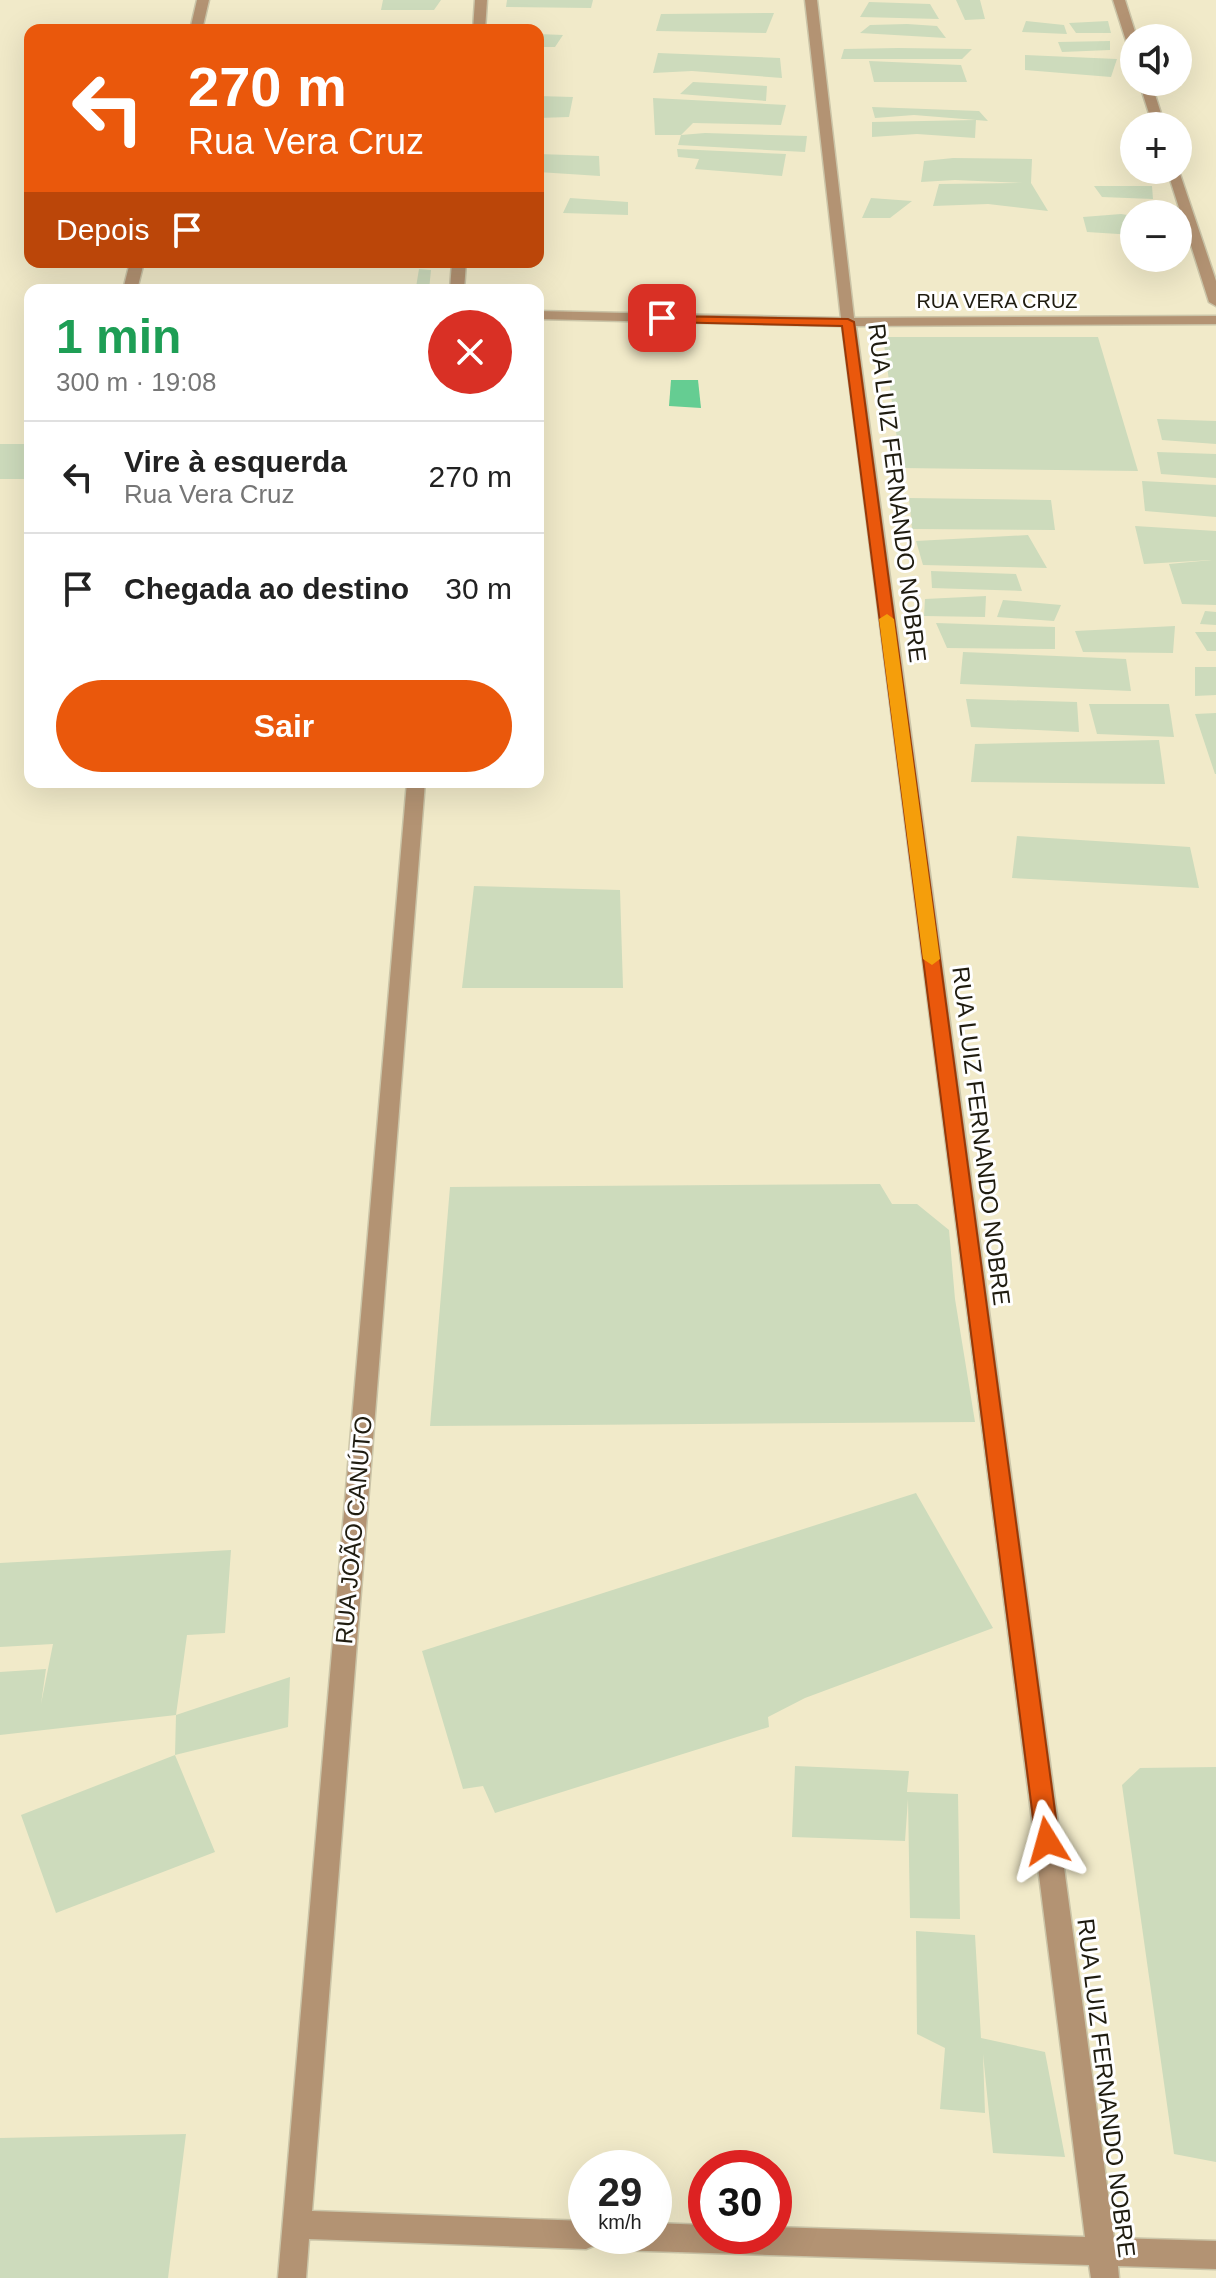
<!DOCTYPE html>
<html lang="pt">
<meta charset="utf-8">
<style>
body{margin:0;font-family:Arial,sans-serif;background:#f6f6f6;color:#222;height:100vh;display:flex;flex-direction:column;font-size:30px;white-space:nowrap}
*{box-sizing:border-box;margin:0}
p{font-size:26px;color:#767676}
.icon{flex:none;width:44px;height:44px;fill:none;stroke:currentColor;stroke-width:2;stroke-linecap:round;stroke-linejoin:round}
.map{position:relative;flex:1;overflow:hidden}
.side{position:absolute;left:24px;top:284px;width:520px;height:504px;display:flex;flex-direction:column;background:#fff;border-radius:16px;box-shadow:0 8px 32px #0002}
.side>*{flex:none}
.hud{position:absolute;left:24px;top:24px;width:520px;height:244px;border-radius:16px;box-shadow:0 8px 32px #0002;background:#ea580c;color:#fff;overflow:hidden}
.buttons{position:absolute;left:1120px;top:24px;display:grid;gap:16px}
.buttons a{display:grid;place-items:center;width:72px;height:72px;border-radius:50%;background:#fff;box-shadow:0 8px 32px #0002;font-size:40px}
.speed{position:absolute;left:568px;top:2150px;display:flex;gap:16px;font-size:40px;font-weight:700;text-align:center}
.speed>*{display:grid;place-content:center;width:104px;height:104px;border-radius:50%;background:#fff;box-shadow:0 8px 32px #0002;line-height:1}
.speed small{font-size:20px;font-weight:400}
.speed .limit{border:12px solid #d22;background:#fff;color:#111}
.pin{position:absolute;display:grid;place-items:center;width:68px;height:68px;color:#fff;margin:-34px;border-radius:16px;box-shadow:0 4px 12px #0006}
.me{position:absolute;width:88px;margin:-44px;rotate:352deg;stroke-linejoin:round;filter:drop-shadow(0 0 6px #0008)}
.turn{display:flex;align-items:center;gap:28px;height:168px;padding:0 32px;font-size:36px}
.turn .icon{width:104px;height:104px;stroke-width:2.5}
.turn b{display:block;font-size:56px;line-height:68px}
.then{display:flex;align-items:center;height:76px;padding:0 32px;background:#0003;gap:16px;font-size:30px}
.round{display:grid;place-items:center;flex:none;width:84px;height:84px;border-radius:42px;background:#f6f6f6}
.summary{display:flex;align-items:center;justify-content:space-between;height:136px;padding:0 32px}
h1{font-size:48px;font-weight:700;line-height:60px;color:#1e9e55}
.cta{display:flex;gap:16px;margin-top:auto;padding:16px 32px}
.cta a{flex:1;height:92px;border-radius:48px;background:#ea580c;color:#fff;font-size:32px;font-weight:700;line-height:92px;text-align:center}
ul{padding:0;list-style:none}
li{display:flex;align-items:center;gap:24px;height:112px;padding:0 32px;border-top:2px solid #e0e0e0}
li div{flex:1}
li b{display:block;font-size:30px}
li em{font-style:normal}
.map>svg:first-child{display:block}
.water{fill:#65cd92}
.building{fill:#cddbbc}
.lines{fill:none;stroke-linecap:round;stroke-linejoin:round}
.minor-casing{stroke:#cbc5a8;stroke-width:3}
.minor{fill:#b39373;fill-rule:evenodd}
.route{fill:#ea580c;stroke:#983908;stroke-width:2}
.slow{fill:#f59e0b}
.labels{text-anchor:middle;stroke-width:6;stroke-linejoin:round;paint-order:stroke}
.far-street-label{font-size:20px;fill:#1f1c10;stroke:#fff}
.street-label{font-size:24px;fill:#1f1c10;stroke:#fff}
</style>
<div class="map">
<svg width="1216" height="2278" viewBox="0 0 1216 2278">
<rect width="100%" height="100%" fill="#f1eac9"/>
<!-- water -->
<path class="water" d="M671,380h27l3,28 -32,-2z"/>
<!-- building -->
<path class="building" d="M383,0h58l-7,10h-53z
M507,0h86l-2,8 -85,-1z
M956,0h24l5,19 -20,1z
M869,2l61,2 9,15 -79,-2z
M774,13l-8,20 -110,-2 5,-17z
M1026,21l38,4 3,9 -45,-2z
M1108,21l3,12h-35l-7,-10z
M907,24l30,2 9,12 -86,-5 10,-8z
M538,34l25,1 -8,12h-17z
M1110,41v9l-48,2 -4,-10z
M844,49l54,-1 74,1 -10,10h-121z
M658,53l122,5 2,20 -90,-7 -39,2z
M1025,55l92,4 -6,18 -86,-7z
M869,61l92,4 6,17h-93z
M693,82l74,4 -1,15 -86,-7z
M538,96l35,1 -4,20 -31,1z
M653,98l133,7 -5,20 -88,-2 -12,12h-26z
M872,107l107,4 9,10 -12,-1 -1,18 -58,-4 -45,3v-15l104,-2 -62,-5 -39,3z
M705,133l102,3 -2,16 -127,-7 3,-10z
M677,149l109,5 -4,22 -87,-7 4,-10 -21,-2z
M538,154l61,2 1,20 -62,-4z
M953,158l79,1 -1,24 17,28 -60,-7 -55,2 6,-22 84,-1 -68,-3 -34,2 3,-21z
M1094,186h58l1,13 -51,-2z
M570,198l58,4v13l-65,-2z
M871,198l41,3 -22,17h-28z
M1121,214l13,2v19l-47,-3 -4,-15z
M419,269l12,1 -2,20 -13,-3z
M883,337h215l40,134 -237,-3z
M1157,419l59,2v23l-54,-4z
M0,444h30v35h-30z
M1157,452l59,2v24l-55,-4z
M1142,481l74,4v32l-71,-6z
M909,498l142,2 4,30 -143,-1z
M1135,526l81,5v74l-34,-1 -13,-40 43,-4 -68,4z
M1028,535l19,33 -124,-3 -7,-24z
M931,571l85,3 6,17 -90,-3z
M986,596l-1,21 -61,-1 1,-17z
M1003,600l58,5 -7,16 -57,-4z
M1205,611l11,1v13l-16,-1z
M936,623l119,4v22l-108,-1z
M1175,626l-2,27 -90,-1 -8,-21z
M1195,632h21v19h-9z
M963,652l163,7 5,32 -171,-7z
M1195,667h21v28l-21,1z
M966,699l111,3 2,30 -108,-5z
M1089,704h80l5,33 -77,-3z
M1216,713v61h-1l-20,-60z
M1159,740l6,44 -194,-2 4,-38z
M1017,836l173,11 9,41 -187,-10z
M474,886l146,4 3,98h-161z
M880,1184l12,20h25l32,26 6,69 20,123 -545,4 20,-239z
M916,1493l77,135 -188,70 -37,19 1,10 -274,86 -12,-27 -20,3 -41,-138z
M231,1550l-6,83 -38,2 -11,80 -176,20v-63l46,-3 -5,35 12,-60 -53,3v-84z
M290,1677l-2,50 -113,28 40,97 -159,61 -35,-98 154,-60 1,-40z
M795,1766l114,5 -2,21 51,2 2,125 -50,-1 -2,-119 -3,42 -113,-4z
M1216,1767v395l-42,-8 -52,-369 18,-17z
M916,1931l59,4 6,103 64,14 20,105 -72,-4 -10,-99 2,59 -45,-4 5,-61 -28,-14z
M186,2134l-18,144h-168v-140z"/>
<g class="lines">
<defs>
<path id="minor" d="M197,0h12l-7,30h-12z
M475,0h12l-2,30h-12z
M805,0h12l37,318 362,-2v8l-360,2 258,1912 102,3v28l-98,-3 1,12h-28l-2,-13 -473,-15 -10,-4 -4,-10h52v-13l52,2v11h68v-9l311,10 -243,-1911 -304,-7v-8l303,7z
M1113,0h12l12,38h-3v13l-6,-4z
M1139,82h12l14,44h-12z
M1178,168l38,113v25l-7,-4 -42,-132z
M130,262h14l-7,28h-14z
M452,262h14l-2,28h-14z
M407,782h18l-113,1429 274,10v15h14l-4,9 -10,4 -277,-10 -3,39h-28z"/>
</defs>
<!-- minor casing -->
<use href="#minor" class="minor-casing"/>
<!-- minor -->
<use href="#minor" class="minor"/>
</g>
<!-- route -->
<path class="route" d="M658,316l190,3 6,3 205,1519 -3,8 -9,3 -8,-3 -3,-8 -194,-1515 -180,-4 -4,-1z"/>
<!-- slow -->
<path class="slow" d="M887,614l7,5 46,340 -8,6 -9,-6 -44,-340z"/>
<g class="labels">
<!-- far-street labels -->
<g class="far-street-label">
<text x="997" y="308">RUA VERA CRUZ</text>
</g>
<!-- street labels -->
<g class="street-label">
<text transform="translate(897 493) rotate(83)" y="8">RUA LUIZ FERNANDO NOBRE</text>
<text transform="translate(981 1136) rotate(83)" y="8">RUA LUIZ FERNANDO NOBRE</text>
<text transform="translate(354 1530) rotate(-85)" y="8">RUA JOÃO CANÚTO</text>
<text transform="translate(1106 2088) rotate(83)" y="8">RUA LUIZ FERNANDO NOBRE</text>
</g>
</g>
</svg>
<div class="buttons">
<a><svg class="icon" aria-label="sound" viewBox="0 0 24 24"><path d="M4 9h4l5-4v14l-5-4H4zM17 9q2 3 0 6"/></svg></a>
<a>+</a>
<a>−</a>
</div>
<div class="speed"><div>29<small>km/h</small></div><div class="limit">30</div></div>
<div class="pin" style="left:662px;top:318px;background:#d93025"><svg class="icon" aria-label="arrive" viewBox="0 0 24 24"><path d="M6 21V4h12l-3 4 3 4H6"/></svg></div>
<svg class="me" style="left:1047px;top:1841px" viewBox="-20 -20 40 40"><path d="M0-17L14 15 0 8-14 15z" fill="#ea580c" stroke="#fff" stroke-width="4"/></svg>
<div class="hud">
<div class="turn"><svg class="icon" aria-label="left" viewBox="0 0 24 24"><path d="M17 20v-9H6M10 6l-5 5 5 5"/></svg><div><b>270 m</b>Rua Vera Cruz</div></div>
<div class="then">Depois<svg class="icon" aria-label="arrive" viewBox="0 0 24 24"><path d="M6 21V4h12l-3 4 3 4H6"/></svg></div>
</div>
<section class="side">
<div class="summary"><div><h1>1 min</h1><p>300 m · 19:08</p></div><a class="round" style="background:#d93025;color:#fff"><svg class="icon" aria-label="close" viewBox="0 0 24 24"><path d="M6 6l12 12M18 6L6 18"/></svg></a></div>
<ul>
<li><svg class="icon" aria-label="left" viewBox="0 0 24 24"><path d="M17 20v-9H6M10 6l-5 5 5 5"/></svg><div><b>Vire à esquerda</b><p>Rua Vera Cruz</p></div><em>270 m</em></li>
<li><svg class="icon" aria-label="arrive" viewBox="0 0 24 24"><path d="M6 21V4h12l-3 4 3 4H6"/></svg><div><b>Chegada ao destino</b></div><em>30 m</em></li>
</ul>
<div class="cta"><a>Sair</a></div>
</section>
</div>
